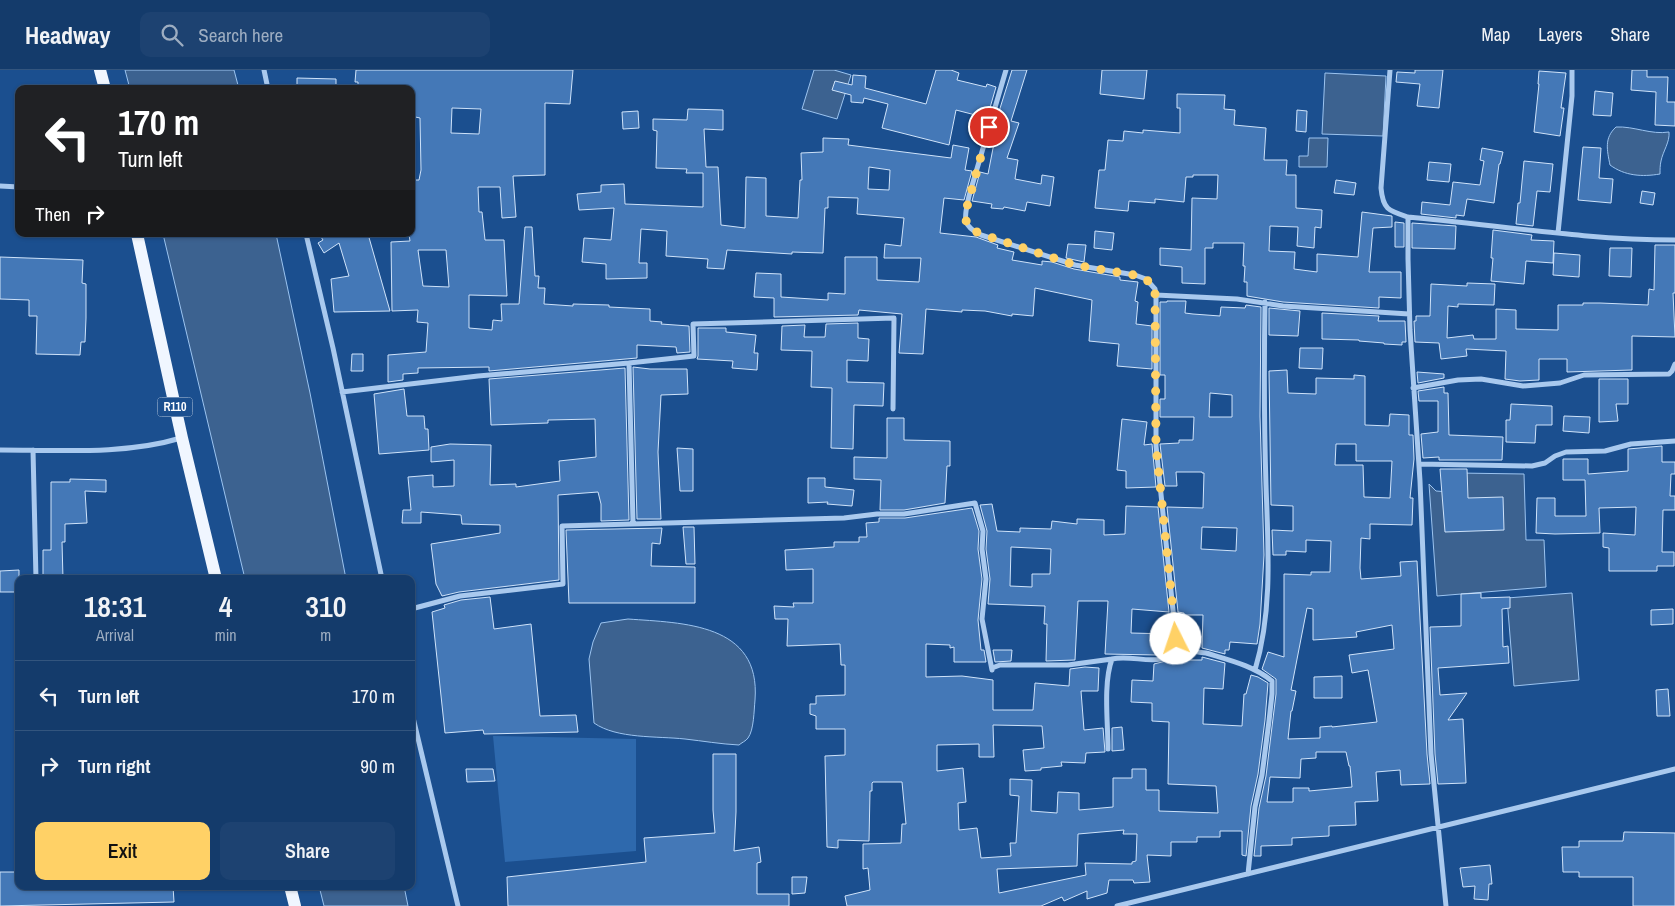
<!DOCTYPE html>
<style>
body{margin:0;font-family:"Archivo Narrow",sans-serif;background:#1d4271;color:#f1f3f6;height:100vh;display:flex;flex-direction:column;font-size:19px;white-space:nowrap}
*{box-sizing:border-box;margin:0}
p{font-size:16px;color:#9dadc1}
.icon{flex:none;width:28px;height:28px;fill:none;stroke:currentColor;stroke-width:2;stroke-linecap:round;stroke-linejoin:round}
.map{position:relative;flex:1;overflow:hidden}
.side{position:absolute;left:15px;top:505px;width:400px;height:315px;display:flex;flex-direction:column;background:#143b6b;border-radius:10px;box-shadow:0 1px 4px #0004,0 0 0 1px #33557e}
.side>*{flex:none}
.top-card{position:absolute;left:15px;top:15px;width:400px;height:152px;border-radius:10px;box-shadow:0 1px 4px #0004,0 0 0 1px #33557e;background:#202124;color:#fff;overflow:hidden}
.pin{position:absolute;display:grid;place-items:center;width:42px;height:42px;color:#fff;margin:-21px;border:2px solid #fff;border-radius:50%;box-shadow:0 1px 5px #0007}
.me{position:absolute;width:55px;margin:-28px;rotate:356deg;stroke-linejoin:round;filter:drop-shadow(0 0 4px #0008)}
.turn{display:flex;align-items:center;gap:18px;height:105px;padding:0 20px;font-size:22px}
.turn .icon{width:65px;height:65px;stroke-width:2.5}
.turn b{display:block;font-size:35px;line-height:42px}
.then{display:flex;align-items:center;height:48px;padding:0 20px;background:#0003;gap:10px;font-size:19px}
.eta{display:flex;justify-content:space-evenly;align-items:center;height:85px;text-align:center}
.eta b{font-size:30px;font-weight:600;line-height:35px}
.cta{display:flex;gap:10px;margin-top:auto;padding:10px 20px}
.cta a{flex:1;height:58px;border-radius:10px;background:#ffd166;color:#111;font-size:20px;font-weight:600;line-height:58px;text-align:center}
.cta a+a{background:#1d4271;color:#f1f3f6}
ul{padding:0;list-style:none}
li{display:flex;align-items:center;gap:15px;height:70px;padding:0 20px;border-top:1px solid #33557e}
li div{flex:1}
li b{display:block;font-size:19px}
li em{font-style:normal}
header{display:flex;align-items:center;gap:30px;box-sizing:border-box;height:70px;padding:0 25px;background:#143b6b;border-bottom:1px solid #33557e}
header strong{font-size:24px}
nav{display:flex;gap:28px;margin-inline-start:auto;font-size:18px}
.search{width:350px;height:45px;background:#1d4271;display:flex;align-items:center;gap:12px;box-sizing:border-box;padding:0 18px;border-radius:10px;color:#9dadc1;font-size:19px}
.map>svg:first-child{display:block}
.green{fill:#2e69ad}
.water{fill:#3c6290;stroke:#9cc4f0}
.building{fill:#4478b7;stroke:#cfe3fa;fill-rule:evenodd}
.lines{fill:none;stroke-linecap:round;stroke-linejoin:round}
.street{stroke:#a9c9ee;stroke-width:5}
.primary{stroke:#f0f6ff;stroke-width:12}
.route{stroke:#ffd166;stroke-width:9;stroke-dasharray:0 16.2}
.labels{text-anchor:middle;stroke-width:4.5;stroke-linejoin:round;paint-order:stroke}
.shield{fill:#1b4f8f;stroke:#bbcadd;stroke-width:1}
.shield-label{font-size:12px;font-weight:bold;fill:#fff}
</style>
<header>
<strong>Headway</strong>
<div class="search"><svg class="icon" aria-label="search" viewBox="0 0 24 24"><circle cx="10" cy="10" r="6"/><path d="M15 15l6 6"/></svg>Search here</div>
<nav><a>Map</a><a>Layers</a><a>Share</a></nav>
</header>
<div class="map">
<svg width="1675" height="836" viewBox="0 0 1675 836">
<rect width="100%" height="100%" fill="#1b4f8f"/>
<!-- green -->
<path class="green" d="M493,666l143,3v112l-131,11z"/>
<!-- water -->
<path class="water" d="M125,0h109l5,19h-109z
M814,0h20l17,5 -14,44 -35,-10z
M1325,3l61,3 -3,60 -61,-2z
M1616,57c18,-1 35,8 53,5 1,10 -6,19 -8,29 -1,4 -1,9 -1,13 -18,3 -35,2 -50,-9 -3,-15 -6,-27 6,-38z
M1309,68h19l-1,29h-28v-11h9z
M163,164h113l34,159 36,186h-101z
M1458,403l66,1 2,66h18l2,47 -109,9 -8,-112 7,7 13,1z
M1572,523l7,87 -65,6 -7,-88z
M628,549c55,4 133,4 127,81 -1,10 -1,30 -7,38 -2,3 -7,5 -9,7 -19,-1 -36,-4 -54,-6 -28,-3 -68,0 -91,-16l-5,-64 4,-17 8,-19z
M319,816h85l4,20h-84z"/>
<!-- building -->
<path class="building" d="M356,0h217l-3,34 -25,-1v72l-32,1 3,41 -14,1 -2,-31h-22l1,25h3l3,28h19l3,56 -38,-1v33l23,2 1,-10 9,1 -1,-17h18l6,-77h7l3,49h4l-1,12h7l-1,16 29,2v-2l36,1v2l41,2v12l12,1 -1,2 28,2 1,26 -13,1 -1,-6 -39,-2v13l-148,13v-4l-71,1v5l-15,1v6l-15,2v-27l38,-3 2,-29 -11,-1 1,-12 -26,1 -1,-69 19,-1 -1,-7h2v-54h8l2,-10 -1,-52 -9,-2v-27h-53v-7h-3zM452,38l29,1 -2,25 -28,-1zM418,180h28l3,37 -26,-1z
M936,0h15l8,3 -2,7 29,7 1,-3 9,3 -9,31 -31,-8 -7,35 -67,-17 6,-24 -24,-6 -1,5 -12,-1v-7l-19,-5 3,-9 17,4 1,-10 13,1 -1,12 61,16z
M1012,0h15l-16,51 8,2 -12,35 11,2 -3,19 26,5 1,-9 12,2 -4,29 -23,-4 -2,9 -21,-4 -1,2 -12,-1 1,-4 -20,-3 8,-29 8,2 7,-36 -4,-1z
M1102,0h45l-3,29 -44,-5z
M1415,0h28l-4,38 -22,-2 3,-22 -24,-2 1,-10 18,1z
M1632,0h15v7h21l-1,25h8v24l-20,-1 1,-33 -25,-2z
M1539,1l27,2 -5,35h3l-4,28 -26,-4 5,-48h-1z
M297,8l39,1v10h-39z
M1595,21l18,2 -2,23 -18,-1z
M1177,24l48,1 -1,14 11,1 -1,15 32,3 -2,32h23l-1,15h10v33l26,2 -1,18 -6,-1 -1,21 -17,-2 1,-19 -28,-1 -1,25 26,1 -1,17 23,3v-18l41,3 4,-45 30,4v11l-19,1 -4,44h32v26l-22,-1v11l-96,-6 -36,-6v-14h-3l1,-16h-2l1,-23h-31v5h-8v36l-23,-1v-16l-22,-2v-17l31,2 1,-52 25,1 1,-24h-25v2h-7l-2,25 -29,-3v4l-26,-2 -1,10 -33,-3 4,-38h6l3,-30 15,1 1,-10 19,2v-3l37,3v-25h-3z
M688,39l35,1v20l-19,-1 2,38h12l3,58 24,3 1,-51 20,1v38l32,2 2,-38h2l-1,-27 22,-1v-14l26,1 -1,6 103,13 2,-13 16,3 -4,22 7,1 -8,29 -20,-2 -4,35 36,4 22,8 -1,3 17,4 -2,8 30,5v-4l10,1 22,7 46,8v3l18,2 -3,19 3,1 -2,22 16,2v43l-35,-3 2,-22 -30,-3 3,-41 -57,-12 -2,28 -21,-2v2l-27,-5 -23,-1v2l-36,-3 -3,45 -24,-1 3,-39 -43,-4 -1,5 -84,2v-19l-20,-1 2,-24 25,1v23l47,3v-7l17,1v-37h32v23l42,2 2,-24h-37l1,-14 16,2 3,-28 -47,-4 1,-16 -30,-1v11h-3l-2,45 -31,-1v2l-65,-4 -3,19 -17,-1 1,-9 -42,-3 1,-25 -26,-2 -2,34h8v15l-41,1v-15l-24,-2 2,-24 27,2 3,-32 -35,2 -2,-16 24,-2v-7l23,-1 1,20 78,3v-34h-17l1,-4 -31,-1 1,-37 -4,-1v-11l34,1zM869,97l21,3 -1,20 -21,-1z
M1297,40l10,1 -1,21 -10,-1z
M638,41l1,17 -16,1 -1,-17z
M1583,77l18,1 -2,30 14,1 -2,24 -33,-3z
M1482,78l21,4 -3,12h-1l-5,39 -27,-4 -3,17 -8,-1v3l-35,-4 1,-12 28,3 3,-23 27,3 4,-24 -4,-1z
M1524,91l29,3 -3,28 -13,-1 -4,35 -17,-2 2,-21h2z
M1429,92l22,2 -2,18 -22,-2z
M1336,110l20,3 -2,12 -20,-2z
M1642,121l13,2 -2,12 -13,-2z
M1395,152l9,1v24h-9z
M1412,153l44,3 -1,23 -43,-1z
M1493,160l39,5 -1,5 23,1 -1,22 -27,-2 -2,23 -33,-3 2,-23h-2z
M1095,161l19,2 -2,17 -18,-2z
M319,164h49l22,77 -56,1 -3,-33 18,-3 -10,-33 -15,10 -6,-10 5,-3z
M1068,174l18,1 -2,17 -18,-4z
M1655,175h20v48h-2l2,44 -43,-1v34l-65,2v-13h-28v21l-19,1 -15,-2 1,-28 -40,-2 1,7 -26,3 -2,-16 -24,-1 -1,-21h2v-5h14l1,-32 36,2v-3l28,1 -1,21 -36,-1v3l-10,-1 -1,32 26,-3 1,4h22v-30l20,1v19l42,1v-25h25v-2h17l48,2 1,-16 5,1z
M1610,178h22l-1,29 -22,-1z
M1554,183l26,2 -1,22 -26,-2z
M0,187l83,3 -1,23 4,1v34l-1,24h-4l-1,13 -44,-1 1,-38h-8v-16l-29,-1z
M1167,231h19l-1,12 8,1 27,2 1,-9 24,1 1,-3 15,2 -1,109 4,139 -4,69 -3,20 -27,-2 -1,8h-4v4l-23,-6 1,-33h-19v-2l-6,-1 -11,-105 36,1 1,-35h-2v-1h-26l1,14h-12l-5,-42 19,-1v-3h14l1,-23h-34v-18h5v-24h-5v-73h7zM1210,323l22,2v22h-23zM1202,457l35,1 -1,23 -35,-2z
M1269,238l31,3 -2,25 -29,-1z
M1322,243l57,3 -1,5h27l1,21h-4v3l-18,-1v-1l-25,-2v-1l-37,-1z
M858,253v15l11,1 -1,22 -21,-1v22l37,1 -1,23 -29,-1 -1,44 -22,-1 1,-60 -21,-1 1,-36 -31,-1 1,-24 23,-1 -1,12h21l1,-13z
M698,258h28v4l30,3 -2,18h4l-1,17 -25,-2 1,-7 -36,-2 1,-3z
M1300,278h23l-1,21 -23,-1z
M352,284h11v17h-12z
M633,297l17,2h37l1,25 -27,1 -3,57 3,67h-24z
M625,298l4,152 -28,1v-17l-3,-12 -40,3 1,85 -100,12 -17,4 -6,-12 -5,-40 69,-11v-8l-38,-1 -1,-9 -40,-3v11h-19l1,-13h8l-3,-33 25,-2v12l21,-1v-26l-23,2v-15l19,-3 41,1 -1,40 26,-1v3l44,-6 -1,-20 37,-4 -1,-38 -47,1v3l-57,2 -2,-46z
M1287,300l1,23 28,1v-16l38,1v-4l11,1v49l24,1 1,-12 19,1v20h4l1,24 -4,39h3l-1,27 -42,-1v15l-9,-1 -1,30 1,11 40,-3 -1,-14 17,-1 10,193 3,30 -29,1 -1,-15 -24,2 2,29 -23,1 1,23 -27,1v10l-37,2v7l-31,1v10h-7l5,-48 7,-32 10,-82v-15l-14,-10 6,-17 16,5v-83l27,1v-3h19l1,-31 -25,-1v12l-20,-1v4h-13l-1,-25 21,1v-25l-22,-1 -2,-134zM1336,374h20v17h36l-2,37 -26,-1 -1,-32h-28zM1307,538l6,1v31l44,-3 -1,-5 36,-7 2,24 -45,6 3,18 16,-3 9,52 -45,5v-1l-12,1v11l-32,1 3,-28h1l4,-20 -5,-1zM1316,682h30l3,14h1l2,21 -43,4v-3h-16v14h-26l3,-25 30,1 1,-19 15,-1z
M1417,302l27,2v4l-26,5z
M1599,309h29v25h-12l2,17 -19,1z
M1444,317v6h4l1,42 54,2 -1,23h-63v-3l-16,1 -2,-24 17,-2v-31h-19l-1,-10z
M404,319l3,27h17l1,13h3l1,21 -50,4 -5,-60z
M1511,334l41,2v19h-16l-1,18 -29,-1v-22h4z
M1564,346l26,1 -1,16 -26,-2z
M887,348h17v22l46,1v25h-3l-2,37 -41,7h-24l1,-30 -27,-1v-22l33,1z
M1122,349l25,3 -3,23 8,-1 4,43 -30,1v-17l-9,-1z
M1662,376v16h13v12h-4l-1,22h5v14h-12l-1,42h12v14h-17v5h-48v-23l-6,-1v-14l32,2 1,-28 -37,1 1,25 -45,1 -19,-1 1,-35h18v18h31l-1,-36h-22v-21h25v15l40,-3v-22z
M677,378l16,1v42h-13z
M1440,399h27l1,29 35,-1 1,33 -59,2z
M808,408h17v9l29,3 -2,16 -25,-2 1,-2 -20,1z
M70,409l36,1v12l-21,-1 2,32 -22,1v18h-3l1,37h-20v-29h8v-68h19z
M992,434l5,27 23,1v-4l31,1 1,-8 25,3v-5l27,1v15l21,-1 1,-28 32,1 11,105 -37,-3 -1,24 40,1 -1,16 -13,5 -52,-1 3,-53h-30l-3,59 -29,1 1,-37h-3l1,-18 -57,-2 2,-25 -4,-30 1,-18 -7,-26zM1011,477l40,2 -1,25h-18v13l-22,-1z
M972,438l7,23 -1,18 4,30 -4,41 3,30h3l2,12h-32v-15l-4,1v-3l-24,-1v33l36,-1 31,4v30h40l2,-27 34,3 1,-17 15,-2 14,1 -1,23h-17l3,39 19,-2 2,24 -19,1 -1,10 -24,-1 1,4 -21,2v2l-16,1 -2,-21 21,-2 -2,-22 -49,-1 1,32h-15v-13l-42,1v26l26,-3 3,34 -8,1 1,27 18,-2 4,30 30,-2 -1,-13h6l3,-47 -9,-1v-16l22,1 -1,31 26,2 1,-21 21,1v17l34,-3v-29h19v-9h14v21h13v21l59,2 -2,-27 -48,-2 1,-62 -17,-1v-18l-21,-1 1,-22 21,1 1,-17 16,-4h32v-3l23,6 -2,26 -19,-1 -1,36 39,2 2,-32h2l5,-19 7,2 10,6 -3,37 -7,54 -7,32 -5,50 -4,-1v-24h-22v6h-23v5h-26v14l-24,-1 3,27 -16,1 -1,-3h-24l-2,13 -20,6v-8l-23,10 -2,-4 -21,9h-194l-2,-10 25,-6 -2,-22 -5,1v-25l38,-1 1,-19h4l-4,-42h-29l-1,1v8h-2l-1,50 -31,-1v8l-11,-1 -2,-91 20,-1v-26h-29v-13l-6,-2v-10h6v-8l29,-1v-30h-4l-1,-21 -53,2 1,-27h-13l-1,-13 20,1 -1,-4h20v-34l-27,1 -1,-20 49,-3v-5h25v-5h8l-1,-14 13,-1v-4h26zM1124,760l-1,4h14l-1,27 -4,1v2l-47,-1 1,12 -87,18 -2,-24 80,-3 1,-32z
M683,457h11l1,37h-9z
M662,458l-2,16 -8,-1 -1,23 44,1v36h-126l-3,-73z
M19,500v22h-19v-21z
M1481,523v5l29,-1v11l-8,1 1,38 5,-1 1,17 -71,5 2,27 27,-2 -19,27 15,-1 3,64 -28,1 -3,-30 -5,-127 31,-1v-32z
M490,527l4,32 37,-5 9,92 36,-1 2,17 -94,2 -1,-4 -38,3 -13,-121 13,-4 -1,-3 17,-5z
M1673,539v15l-22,1v-15z
M993,580h19l-1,11 -16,1z
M1342,606v22h-28v-21z
M1668,619l2,27h-13l-1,-26z
M1122,657l2,23 -12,1v-23z
M713,684h23v58l-2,39 25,-4 2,15 -4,1v31h32v12h-281l-1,-29 139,-15 -2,-24 71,-5 -2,-23z
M466,699h27l2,12 -28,1z
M1624,762l51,1v73h-42v-29h-54v-5h-16l-1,-25h17v-6h44z
M1490,795l2,19h-3l-1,16 -14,-1 1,-13 -12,1 -3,-19z
M0,802h19v14h154l1,16 -174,4z
M792,807h15l-2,16 -13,1z"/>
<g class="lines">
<!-- street -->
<path class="street" d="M264,0l4,19
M1006,0l-37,126c-4,20 -9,29 12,39l94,30 60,10 11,4 9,10 1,6 81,4 46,7 126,8
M1390,0l-9,118c2,22 8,23 27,29 89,8 178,23 267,23
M0,116l19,1
M1408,147v42l2,71 10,151 11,273 15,152
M1558,163l14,-137v-26
M306,164l27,114 49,231
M1156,225v151l20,193c2,5 5,9 11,11 6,2 13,2 19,3 23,7 48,13 66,28v13l-3,27 -7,54 -7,32 -7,67
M629,293l65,-7 -1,-32 201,-6 -1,91
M1413,318l45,-8 23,-1 42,7 37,-3 24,-8 85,-1 3,-3 3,-7
M342,322l136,-16 151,-13 4,160
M0,380c59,0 125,5 181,-12
M33,380l3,129
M1419,394l113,2 13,-3 10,-7 11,-4 39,-1 26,-7 44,-3
M411,539l49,-13 103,-12 -1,-58 282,-8 33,-4h27l71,-11 8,28 -1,18 4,30 -4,40 10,51
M992,598l8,-3h68l44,-6
M1255,600c18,-60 13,-124 11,-185 -2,-61 -2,-122 -1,-183
M411,639l47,197
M1108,679c0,-26 -5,-66 4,-90 24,-6 51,13 67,-14
M1117,836l558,-137"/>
<!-- primary -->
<path class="primary" d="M100,0l5,19
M137,164l45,204 34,141
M290,816l5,20"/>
</g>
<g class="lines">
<!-- route -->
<path class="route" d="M989,57l-24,87c1,12 5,15 16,20l94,31 59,10 12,4 9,9 1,158 20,193"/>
</g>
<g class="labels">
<!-- shield labels -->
<rect class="shield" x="157.5" y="327.5" width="35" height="19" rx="4"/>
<g class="shield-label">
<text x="175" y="341">R110</text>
</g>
</g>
</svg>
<div class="pin" style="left:989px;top:57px;background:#d93025"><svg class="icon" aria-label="arrive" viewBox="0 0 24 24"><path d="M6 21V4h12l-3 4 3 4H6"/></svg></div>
<svg class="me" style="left:1176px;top:569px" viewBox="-20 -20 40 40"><circle r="19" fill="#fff"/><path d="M0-13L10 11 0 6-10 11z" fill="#ffd166"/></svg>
<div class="top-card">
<div class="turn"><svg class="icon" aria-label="left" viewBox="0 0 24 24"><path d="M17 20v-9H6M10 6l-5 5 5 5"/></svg><div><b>170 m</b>Turn left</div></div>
<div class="then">Then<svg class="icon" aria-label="right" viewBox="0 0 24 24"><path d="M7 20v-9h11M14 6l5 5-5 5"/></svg></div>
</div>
<section class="side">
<div class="eta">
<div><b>18:31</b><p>Arrival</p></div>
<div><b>4</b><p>min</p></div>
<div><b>310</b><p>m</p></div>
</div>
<ul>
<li><svg class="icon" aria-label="left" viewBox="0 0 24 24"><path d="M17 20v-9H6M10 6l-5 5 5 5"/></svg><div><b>Turn left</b></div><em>170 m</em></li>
<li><svg class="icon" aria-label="right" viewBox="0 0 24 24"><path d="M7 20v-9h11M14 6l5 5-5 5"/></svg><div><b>Turn right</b></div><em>90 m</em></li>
</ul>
<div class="cta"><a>Exit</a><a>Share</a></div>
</section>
</div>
